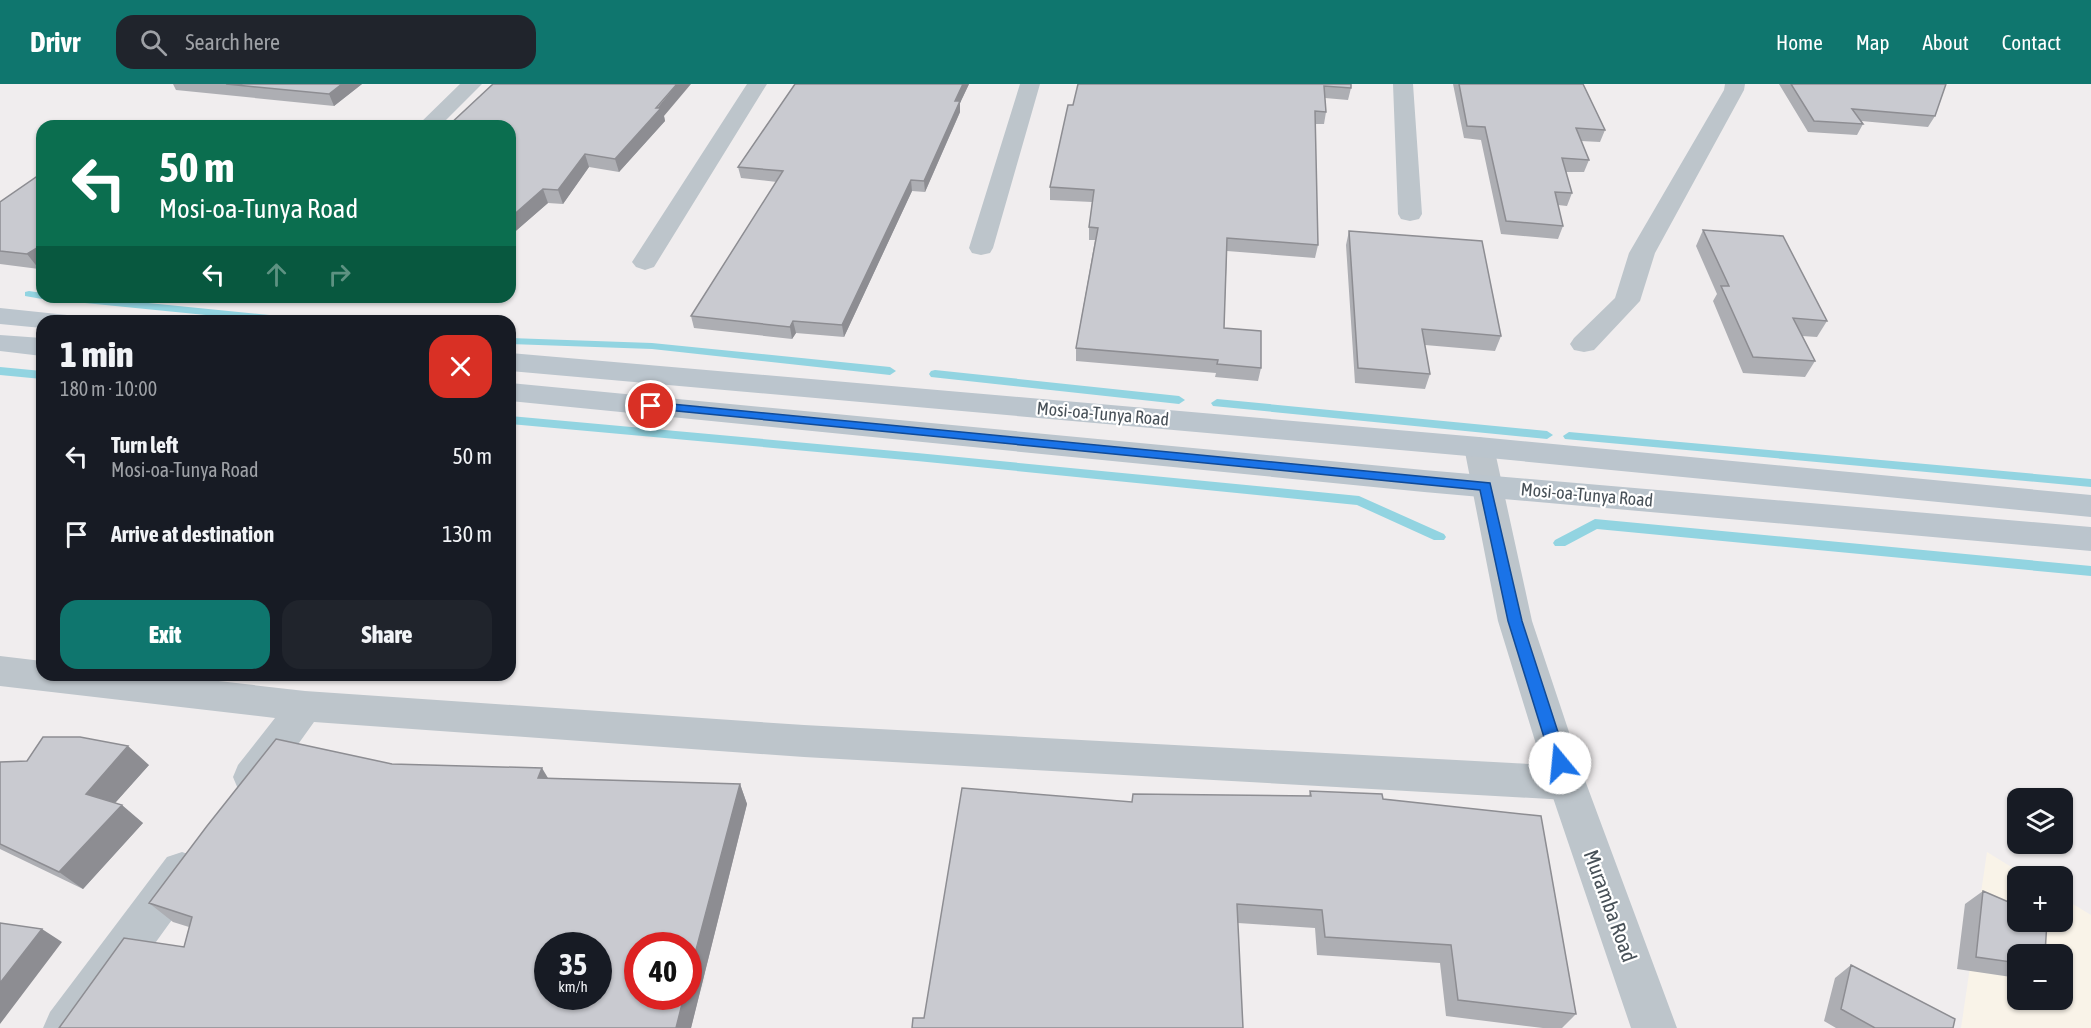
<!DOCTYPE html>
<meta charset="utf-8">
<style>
body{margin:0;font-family:"Asap Condensed",sans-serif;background:#20242c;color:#f1f3f6;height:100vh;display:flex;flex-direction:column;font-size:22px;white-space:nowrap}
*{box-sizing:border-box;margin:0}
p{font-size:20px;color:#9ea1a6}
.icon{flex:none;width:33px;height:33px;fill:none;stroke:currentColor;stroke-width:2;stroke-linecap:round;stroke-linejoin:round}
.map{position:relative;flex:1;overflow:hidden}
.details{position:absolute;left:36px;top:231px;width:480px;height:366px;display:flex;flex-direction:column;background:#171b24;border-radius:18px;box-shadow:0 2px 4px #0004}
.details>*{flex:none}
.top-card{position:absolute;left:36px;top:36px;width:480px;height:183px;border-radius:18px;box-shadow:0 2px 4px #0004;background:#0b6e4f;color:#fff;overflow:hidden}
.controls{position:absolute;left:2007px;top:704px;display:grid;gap:12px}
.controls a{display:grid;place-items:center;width:66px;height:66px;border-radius:12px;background:#171b24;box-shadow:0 2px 4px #0004;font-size:30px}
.speed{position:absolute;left:534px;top:848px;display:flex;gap:12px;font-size:30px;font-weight:700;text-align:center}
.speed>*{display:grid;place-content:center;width:78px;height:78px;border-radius:50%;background:#171b24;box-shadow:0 2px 4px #0004;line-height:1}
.speed small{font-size:15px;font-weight:400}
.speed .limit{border:9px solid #d22;background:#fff;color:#111}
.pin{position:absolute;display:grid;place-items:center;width:51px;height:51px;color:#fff;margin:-26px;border:3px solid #fff;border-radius:50%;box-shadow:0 2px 6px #0007}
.me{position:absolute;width:66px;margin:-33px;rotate:343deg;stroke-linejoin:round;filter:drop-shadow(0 0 4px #0008)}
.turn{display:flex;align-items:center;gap:21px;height:126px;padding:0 24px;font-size:27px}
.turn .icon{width:78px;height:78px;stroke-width:2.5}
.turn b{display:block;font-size:42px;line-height:51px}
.lanes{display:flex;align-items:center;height:57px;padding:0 24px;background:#0003;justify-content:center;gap:30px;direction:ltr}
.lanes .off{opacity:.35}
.round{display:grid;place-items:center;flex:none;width:63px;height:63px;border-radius:18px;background:#20242c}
.summary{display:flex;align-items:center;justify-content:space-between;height:102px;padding:0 24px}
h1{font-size:36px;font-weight:800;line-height:45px}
.primary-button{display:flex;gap:12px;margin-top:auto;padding:12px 24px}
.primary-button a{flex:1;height:69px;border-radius:18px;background:#0f766e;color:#fff;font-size:24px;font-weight:800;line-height:69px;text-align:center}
.primary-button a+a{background:#20242c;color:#f1f3f6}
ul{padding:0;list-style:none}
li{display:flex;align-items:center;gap:18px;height:78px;padding:0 24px}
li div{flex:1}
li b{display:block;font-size:22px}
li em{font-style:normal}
header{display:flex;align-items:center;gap:36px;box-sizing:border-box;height:84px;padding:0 30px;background:#0f766e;color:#fff}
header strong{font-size:28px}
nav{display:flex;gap:33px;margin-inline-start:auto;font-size:21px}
.search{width:420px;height:54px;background:#20242c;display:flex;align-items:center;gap:15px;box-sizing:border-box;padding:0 21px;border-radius:18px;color:#9ea1a6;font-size:22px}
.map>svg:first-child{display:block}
.commercial{fill:#f9f3e8;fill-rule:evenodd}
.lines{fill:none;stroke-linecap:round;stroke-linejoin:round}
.stream{fill:#92d4e1;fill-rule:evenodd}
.minor{fill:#bdc5cb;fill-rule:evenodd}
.tertiary{fill:#bdc5cb;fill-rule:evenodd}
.secondary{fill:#bbc5cd;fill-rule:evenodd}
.wall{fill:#adaeb3}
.shaded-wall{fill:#8d8d92}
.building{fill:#c9cad0;stroke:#8d8d92;stroke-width:1.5;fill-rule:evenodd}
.route{fill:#1a73e8;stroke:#114b97;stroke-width:1.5}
.labels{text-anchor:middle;stroke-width:4.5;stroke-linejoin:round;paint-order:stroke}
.street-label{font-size:18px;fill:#485158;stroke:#fff}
.near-street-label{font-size:21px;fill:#485158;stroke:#fff}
</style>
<header>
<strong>Drivr</strong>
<div class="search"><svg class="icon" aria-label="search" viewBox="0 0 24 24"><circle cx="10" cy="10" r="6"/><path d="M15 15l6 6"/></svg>Search here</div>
<nav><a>Home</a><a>Map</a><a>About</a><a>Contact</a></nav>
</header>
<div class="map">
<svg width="2091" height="944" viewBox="0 0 2091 944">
<rect width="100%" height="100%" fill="#f0edee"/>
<!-- commercial -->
<path class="commercial" d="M1987,768l39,24h-8v45h44l1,-23 28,17v113h-130zM2018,870h44v45h-44z"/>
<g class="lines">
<!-- stream -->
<path class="stream" d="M29,207l13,2v4h5l-5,2 -17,-3v-4z
M50,213h38l212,21 5,3h-39l-211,-21z
M510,254l142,5 238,24 6,4 -6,4 -238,-26 -142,-5z
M0,283l42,4v8l-42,-4z
M935,286l244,26 6,4 -6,4 -248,-27 -2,-3 2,-3z
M1217,315l330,32 6,4 -6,4 -334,-33 -2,-3z
M510,332l407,37 442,43 85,38 2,3 -2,3h-10l-77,-35 -440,-44 -407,-37z
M1569,348l522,47v8l-526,-48 -2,-3z
M1595,435l496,47v10l-494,-47 -32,17h-10l-2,-3 2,-3z"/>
<!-- minor -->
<path class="minor" d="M460,0h22l-42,42h-23z
M747,0h20l-113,183 -9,3 -9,-3 -4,-5z
M1020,0h20l-47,164 -3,5 -9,2 -9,-2 -3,-5z
M1393,0h20l9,130 -3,5 -9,2 -9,-2 -3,-5z
M1725,0h20l-1,6 -89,163 -15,48 -46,49 -10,2 -10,-2 -4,-6 4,-6 41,-40 14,-45 95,-163z
M0,572l42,5v14h124l139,16 499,34 763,41 14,5 5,12 -5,12 -14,5 -763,-43 -490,-35 -48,67 -14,5 -14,-5 -5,-12 5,-12 37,-47 -275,-32z
M182,768l15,5 6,14 -6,14 -103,143h-51l7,-16 117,-155z"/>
<!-- tertiary -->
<path class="tertiary" d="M1479,353l11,3 4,7 38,174 54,162 91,245h-46l-83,-245 -50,-162 -34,-174 4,-7z"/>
<!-- secondary -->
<path class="secondary" d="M0,224l67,7 4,6h-29v7l-42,-4z
M0,251l42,3v18l-42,-5z
M510,269l969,84 612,58v22l-612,-60 -969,-86z
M510,299l914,87 667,57v24l-667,-59 -914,-91z"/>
</g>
<!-- wall -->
<path class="wall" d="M173,0h189l-28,22 -158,-16z
M795,0h174l-9,19v9l-35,80 -13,-1 -68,146 -48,-4 -4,6 -98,-11 -3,-12 86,-134 -36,-4 -3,-11z
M1351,0v4l-3,12 -23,-2 1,14 -2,12h-9l3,121 -3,13 -88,-7 -3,77 37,40 -3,13 -43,-4 1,-4 -140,-12v-13l19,-108h-6v-13l3,-25 -42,-2v-13l23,-82z
M1453,0h130l22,46 -5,12 -19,-1 8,19 -5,12h-19l7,21 -5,13 -9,-1 5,21 -5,13 -57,-5 -20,-94 -17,-2z
M1779,0h167l-11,32 -7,11 -67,-6 2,3 -6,11 -49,-3z
M664,32l1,5 -46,51 -30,-5 -26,37 -15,-1 -38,33v-110z
M42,89v94l-3,2 -39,-5v-62z
M1703,146l124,91 -10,16 -15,-1 13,25 -10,16 -62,-4 -30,-72 4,-7 -21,-48z
M1349,147l152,105 -6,15 -70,-6 5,29 -5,15 -70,-6 -9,-138z
M231,213h38l-4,4z
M314,213h71l-6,6z
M0,678l149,3 -34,38 28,20 -60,66 -83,-40z
M392,680l156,14 192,6 7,20 -56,224h-632l125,-81 5,-20 -16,-5 -24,-19z
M1310,707l73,8 193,215 -14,14h-19l-97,-12 -6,-53 -123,-8 -2,-27 -77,-5 -314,95 208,-216 177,-6z
M1983,807l35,63v24l-61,-9 8,-65z
M1851,881l102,63h-117l-12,-7 11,-43z"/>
<!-- shaded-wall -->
<path class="shaded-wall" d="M342,0h20l-28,22 -5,-12z
M677,0h14l-27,32 1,5 -46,51 -4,-13z
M963,0h6l-9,19v9l-35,80 -1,-11 31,-80z
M585,70l4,13 -26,37 -5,-14z
M911,96l1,11 -68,146 -2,-12z
M543,105l5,14 -38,33v-18z
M41,161l1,1v21l-3,2 -12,-15z
M263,213h6l-4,4z
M375,213h10l-6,6z
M793,237l3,12 -4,6 -2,-12z
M128,662l21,19 -42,47 -21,-18z
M542,684l12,20 -16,-10z
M740,700l7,20 -56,224h-15l8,-32h4v-16z
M122,721l21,18 -60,66 -24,-17z
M42,845l20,13 -62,82v-41z"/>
<!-- building -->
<path class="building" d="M226,0h116l-13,10z
M493,0h184l-21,24h5l-46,51 -30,-5 -27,36 -15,-1 -33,29v-92h-62z
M795,0h168l-8,17h5l-36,80 -13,-1 -69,145 -49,-4 -3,6 -99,-11 92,-145 -45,-4z
M1078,0h273v4l-27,-2 2,26 -11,-1 3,134 -91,-7 -3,90 37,3v37l-44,-4 1,-4 -142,-12 22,-120 -9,-1 5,-37 -44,-3 18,-82h5z
M1459,0h124l22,46 -29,-2 13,32 -27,-2 10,35 -17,-1 8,34 -57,-5 -21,-94 -18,-1z
M1791,0h155l-11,32 -83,-7 11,15 -49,-3z
M42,89v72l-15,9 -27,-3v-49z
M1703,146l80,6 44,85 -34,-3 22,43 -62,-4 -32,-71h8z
M1349,147l133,10 19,95 -79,-7 8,45 -72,-6z
M43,653h37l48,9 -42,48 36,11 -63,67 -59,-28v-82l27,-1z
M276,655l116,25 150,4 -4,10 202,6 -52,196v-35h-50v51h46l-8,32h-617l65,-90 60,9 8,-30 -43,-14 58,-77zM548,861h50v51h-50z
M962,704l170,14 1,-8 178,2 -1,-5 72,3 1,5 158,17 35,198 -118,-14 -7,-55 -126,-8 -3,-27 -85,-6 6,124h-331l1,-10h11z
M1983,807l35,15v15h29l-2,33h-27v9l-42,-6z
M0,839l42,6 -42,54z
M1851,881l104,54 -2,9h-78l-34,-19z"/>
<!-- route -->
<path class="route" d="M651,318l839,81 32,138 46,142 -2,5 -6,2 -5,-2 -3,-5 -44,-142 -28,-131 -834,-82 -1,-2z"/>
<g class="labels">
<!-- street labels -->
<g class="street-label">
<text transform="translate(1103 330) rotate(5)" y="6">Mosi-oa-Tunya Road</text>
<text transform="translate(1587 411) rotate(5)" y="6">Mosi-oa-Tunya Road</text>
</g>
<!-- near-street labels -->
<g class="near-street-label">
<text transform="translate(1610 822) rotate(70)" y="7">Muramba Road</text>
</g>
</g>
</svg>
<div class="controls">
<a><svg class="icon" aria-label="layers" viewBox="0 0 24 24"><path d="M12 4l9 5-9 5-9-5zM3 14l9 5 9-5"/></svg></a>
<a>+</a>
<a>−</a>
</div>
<div class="speed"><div>35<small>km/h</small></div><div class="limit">40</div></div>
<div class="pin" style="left:651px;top:322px;background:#d93025"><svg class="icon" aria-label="arrive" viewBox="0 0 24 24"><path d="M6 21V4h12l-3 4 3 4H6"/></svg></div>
<svg class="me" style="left:1560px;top:679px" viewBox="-20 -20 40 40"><circle r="19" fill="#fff"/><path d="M0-13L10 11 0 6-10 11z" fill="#1a73e8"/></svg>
<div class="top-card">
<div class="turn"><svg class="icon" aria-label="left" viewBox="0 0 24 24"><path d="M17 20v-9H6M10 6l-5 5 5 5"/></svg><div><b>50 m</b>Mosi-oa-Tunya Road</div></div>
<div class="lanes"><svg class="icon" aria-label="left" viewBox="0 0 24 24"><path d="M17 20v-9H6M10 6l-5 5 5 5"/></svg><svg class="icon off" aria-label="ahead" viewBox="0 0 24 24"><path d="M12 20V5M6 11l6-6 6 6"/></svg><svg class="icon off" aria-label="right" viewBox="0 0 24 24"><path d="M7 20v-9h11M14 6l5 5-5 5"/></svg></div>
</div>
<section class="details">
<div class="summary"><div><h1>1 min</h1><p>180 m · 10:00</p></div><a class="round" style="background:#d93025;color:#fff"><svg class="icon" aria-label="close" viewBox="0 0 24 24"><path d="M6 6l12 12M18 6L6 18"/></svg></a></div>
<ul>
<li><svg class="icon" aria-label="left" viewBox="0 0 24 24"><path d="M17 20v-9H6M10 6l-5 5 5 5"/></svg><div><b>Turn left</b><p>Mosi-oa-Tunya Road</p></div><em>50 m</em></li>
<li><svg class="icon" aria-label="arrive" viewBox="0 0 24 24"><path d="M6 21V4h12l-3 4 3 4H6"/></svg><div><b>Arrive at destination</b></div><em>130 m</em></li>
</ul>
<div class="primary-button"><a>Exit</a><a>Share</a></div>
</section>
</div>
